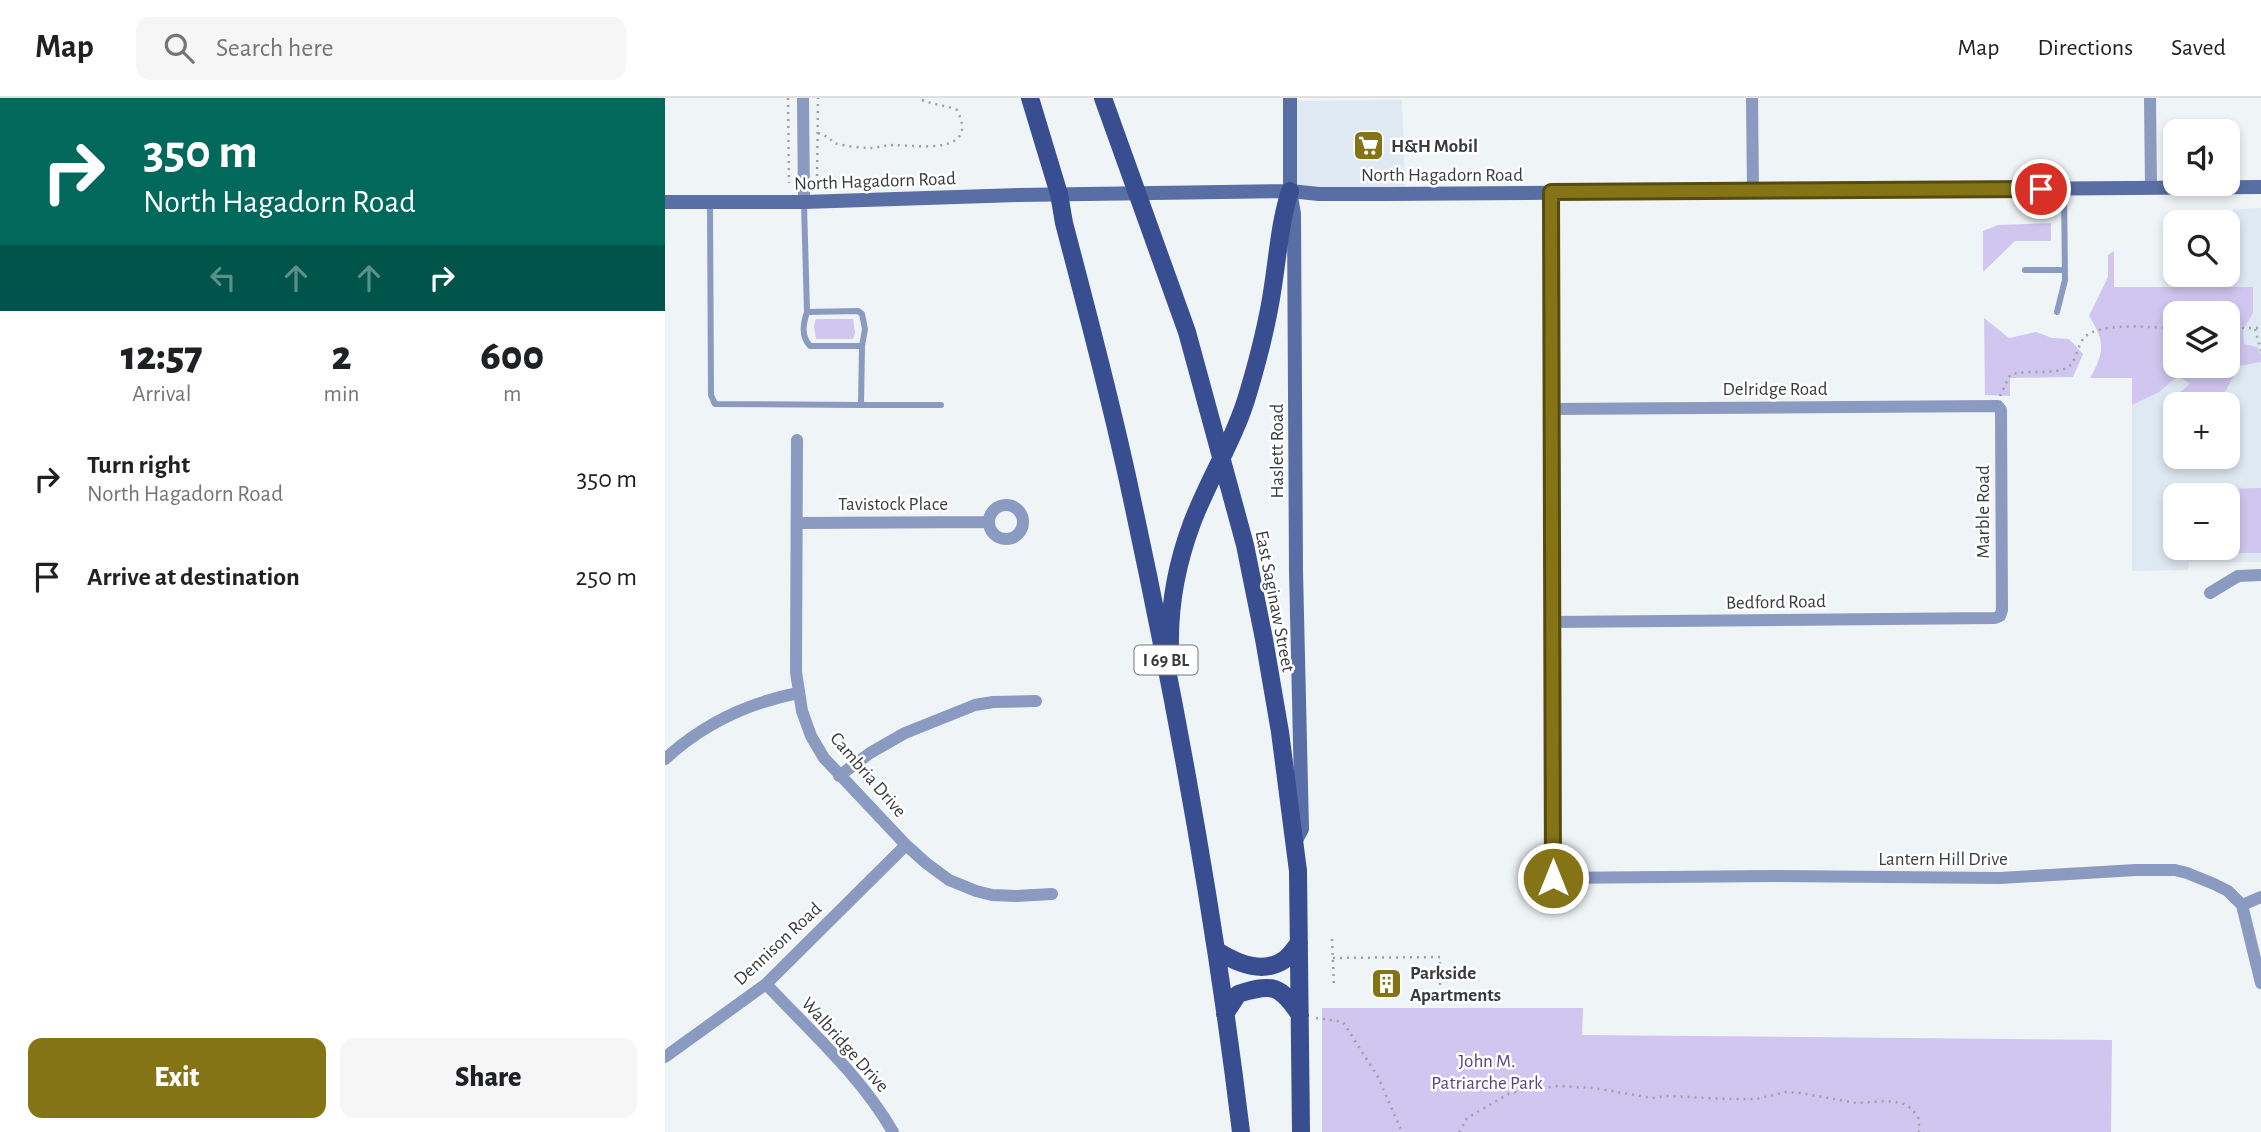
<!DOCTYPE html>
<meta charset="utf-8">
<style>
body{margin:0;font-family:"Alegreya Sans",sans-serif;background:#f6f6f6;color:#202124;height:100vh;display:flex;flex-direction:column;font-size:26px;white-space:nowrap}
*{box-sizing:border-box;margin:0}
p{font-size:23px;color:#757577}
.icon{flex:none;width:38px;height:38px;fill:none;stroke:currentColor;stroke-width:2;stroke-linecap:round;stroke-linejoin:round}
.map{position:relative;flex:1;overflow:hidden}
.sheet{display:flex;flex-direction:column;background:#fff;width:665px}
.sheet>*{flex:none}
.guide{background:#00695c;color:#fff;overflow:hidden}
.controls{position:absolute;left:1498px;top:21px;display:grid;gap:14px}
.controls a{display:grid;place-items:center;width:77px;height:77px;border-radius:14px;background:#fff;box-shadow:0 4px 10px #0003;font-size:35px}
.pin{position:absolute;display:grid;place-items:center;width:60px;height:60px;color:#fff;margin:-30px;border:4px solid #fff;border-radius:50%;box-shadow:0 2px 7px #0007}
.me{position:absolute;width:77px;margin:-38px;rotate:0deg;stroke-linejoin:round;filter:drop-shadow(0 0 5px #0008)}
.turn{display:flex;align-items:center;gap:24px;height:147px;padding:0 28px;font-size:32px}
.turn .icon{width:91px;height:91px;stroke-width:2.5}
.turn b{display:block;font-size:49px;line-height:60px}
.lanes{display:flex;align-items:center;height:66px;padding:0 28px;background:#0003;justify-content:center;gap:35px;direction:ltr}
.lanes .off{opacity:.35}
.eta{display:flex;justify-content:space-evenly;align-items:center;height:119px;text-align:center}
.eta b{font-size:42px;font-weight:800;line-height:49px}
.action{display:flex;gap:14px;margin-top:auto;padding:14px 28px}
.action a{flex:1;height:80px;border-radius:14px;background:#857416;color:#fff;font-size:28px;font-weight:800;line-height:80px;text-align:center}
.action a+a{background:#f6f6f6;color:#202124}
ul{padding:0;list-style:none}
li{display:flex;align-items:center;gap:21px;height:98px;padding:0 28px}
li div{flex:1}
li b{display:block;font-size:26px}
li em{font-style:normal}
header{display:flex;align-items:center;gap:42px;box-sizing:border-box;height:98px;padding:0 35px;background:#fff;border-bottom:2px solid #e0e0e0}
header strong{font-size:33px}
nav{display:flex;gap:38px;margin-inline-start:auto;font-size:24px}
.search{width:490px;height:63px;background:#f6f6f6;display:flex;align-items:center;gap:18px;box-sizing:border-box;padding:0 24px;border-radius:14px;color:#757577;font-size:26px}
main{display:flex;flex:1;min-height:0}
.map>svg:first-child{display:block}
.built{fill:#dfe9f1;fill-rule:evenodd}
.green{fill:#d0c6ef;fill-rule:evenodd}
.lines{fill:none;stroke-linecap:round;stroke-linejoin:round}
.path{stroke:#9ea2a4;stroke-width:2.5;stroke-dasharray:2 5;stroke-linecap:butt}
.lane{stroke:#8a9ac0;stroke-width:6}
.street{stroke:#8a9ac0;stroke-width:12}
.secondary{stroke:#596ea4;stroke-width:14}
.primary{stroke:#384e90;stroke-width:18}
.route-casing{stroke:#564b0e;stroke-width:18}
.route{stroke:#857416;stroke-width:12}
.labels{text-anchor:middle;stroke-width:5;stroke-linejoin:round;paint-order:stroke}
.shield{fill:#fff;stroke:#757677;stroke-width:2}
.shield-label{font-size:18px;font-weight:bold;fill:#3a3b3d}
.poi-label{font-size:19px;font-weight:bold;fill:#3a3b3d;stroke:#fff;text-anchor:start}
.street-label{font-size:19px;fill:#3a3b3d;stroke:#fff}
.park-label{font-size:19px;fill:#574583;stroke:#fff}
</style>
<header>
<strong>Map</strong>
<div class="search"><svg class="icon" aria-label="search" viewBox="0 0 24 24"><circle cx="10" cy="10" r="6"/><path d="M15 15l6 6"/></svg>Search here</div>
<nav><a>Map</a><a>Directions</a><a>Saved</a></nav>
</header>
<main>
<section class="sheet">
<div class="guide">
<div class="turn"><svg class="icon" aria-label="right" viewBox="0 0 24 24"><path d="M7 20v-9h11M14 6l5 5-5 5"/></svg><div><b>350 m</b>North Hagadorn Road</div></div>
<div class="lanes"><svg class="icon off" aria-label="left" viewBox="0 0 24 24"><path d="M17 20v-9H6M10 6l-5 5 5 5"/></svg><svg class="icon off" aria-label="ahead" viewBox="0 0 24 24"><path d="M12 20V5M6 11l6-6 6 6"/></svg><svg class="icon off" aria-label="ahead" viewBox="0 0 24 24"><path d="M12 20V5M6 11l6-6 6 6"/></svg><svg class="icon" aria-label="right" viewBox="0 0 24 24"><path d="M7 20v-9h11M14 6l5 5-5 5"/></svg></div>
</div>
<div class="eta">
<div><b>12:57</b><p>Arrival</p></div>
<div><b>2</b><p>min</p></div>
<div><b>600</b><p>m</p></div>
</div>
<ul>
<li><svg class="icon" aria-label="right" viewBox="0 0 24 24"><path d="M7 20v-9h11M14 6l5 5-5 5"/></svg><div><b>Turn right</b><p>North Hagadorn Road</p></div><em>350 m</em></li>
<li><svg class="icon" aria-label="arrive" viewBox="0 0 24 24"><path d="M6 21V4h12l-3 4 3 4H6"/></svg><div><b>Arrive at destination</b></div><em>250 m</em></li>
</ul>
<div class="action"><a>Exit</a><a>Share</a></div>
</section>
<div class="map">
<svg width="1596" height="1034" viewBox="0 0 1596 1034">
<rect width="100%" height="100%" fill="#eff4f7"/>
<!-- built -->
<path class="built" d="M737,2l3,90h-108l-2,-89z
M1596,110v354h-72l-1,8 -56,1v-193l-18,-91h119v-78zM1510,215h53v53h-53zM1510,306h53v53h-53zM1510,397h53v53h-53z"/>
<!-- green -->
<path class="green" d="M1386,125v18h-36l-32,31v-41l15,-6z
M1449,153v36h139v26l-10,17 1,14 13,3 4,8v7l-22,4 -20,37 -39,1v-12l10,-8 -12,-8 -19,16 -27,13v-27h-42c15,-26 15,-37 -1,-62l19,-39v-22zM1510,215h53v53h-53z
M1319,220l25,20 27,-6 16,6 17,1 14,15 -10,23 -63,1v18l-25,-1z
M151,221h37l2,14 -2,6h-37l-2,-13z
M1596,390v65h-33l-1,-64z
M657,910h261l-1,27 530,5 -1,92h-789z"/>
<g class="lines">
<!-- path -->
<path class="path" d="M123,0l1,85
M153,35l10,4 6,6c11,3 26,5 38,5 8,-1 15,-3 23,-3 24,1 85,10 62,-35 -11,-5 -23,-5 -35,-10
M152,85l1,-85
M1563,230h33
M1590,231l6,22
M1335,298l10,-21c18,-6 37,0 54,-6 13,-4 12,-22 20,-31 15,-17 69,-10 91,-10
M667,841l2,47
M668,860l107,-1v28
M651,920l27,4 35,55 24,55
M794,1034l8,-14 43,-25 48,-7 36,2 58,10 15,-2 61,3h29l29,-7 14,1 56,10 31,-2 15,2 10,6 7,10v13"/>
<!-- lane -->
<path class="lane" d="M45,104l1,193 4,9 146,1 1,-59 3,-17 -3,-15 -4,-3 -51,1
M139,106l3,108c-4,12 -6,24 3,34h52
M1360,172h40
M1392,214l8,-32 -1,-91
M196,307h80"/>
<!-- street -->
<path class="street" d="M138,0l1,104
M1087,0l1,93
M1485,0l1,90
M886,94l2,686 220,-2 227,2 136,-8h39l12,3 27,11 14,7 14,14 19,78
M886,311l447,-3 3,4 1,200 -2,6 -5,2 -443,4
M132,342l-1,232 6,39 9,25 13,22 82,87 20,18 23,17 27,11 16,4 24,1 36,-2
M324 424a17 17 0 1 1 34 0a17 17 0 1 1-34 0Z
M132,425l192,-1
M1545,495l28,-17 23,-1
M0,661c38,-35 82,-56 133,-66
M174,678l31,-23 35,-20 70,-28 18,-3 43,-1
M1577,807l19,-8
M101,886c44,47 95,92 127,148
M0,959l101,-73 140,-139"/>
<!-- secondary -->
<path class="secondary" d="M625,0v93l4,23 2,357 6,258 -8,15
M0,104h139l215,-7 271,-4 29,3h67l875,-7"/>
<!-- primary -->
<path class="primary" d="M365,0l29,96 5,29c23,88 47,177 66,267 46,212 85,426 111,642
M438,0l84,234 58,213 19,94 16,93 18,139 3,261
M505,550c-1,-42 7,-85 22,-125 17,-45 44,-86 57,-133 10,-34 19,-69 24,-104 5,-32 7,-64 17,-95
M551,852c20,13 46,25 68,10 6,-4 11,-12 15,-17
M560,916l13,-20c35,-11 42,-9 62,21"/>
</g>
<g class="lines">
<defs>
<path id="route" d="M888,780l-2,-686 490,-3"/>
</defs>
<!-- route casing -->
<use href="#route" class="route-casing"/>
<!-- route -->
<use href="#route" class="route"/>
</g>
<!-- icons -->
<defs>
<symbol id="supermarket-square" viewBox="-11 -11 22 22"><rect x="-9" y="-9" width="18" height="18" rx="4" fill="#857416" stroke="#fff"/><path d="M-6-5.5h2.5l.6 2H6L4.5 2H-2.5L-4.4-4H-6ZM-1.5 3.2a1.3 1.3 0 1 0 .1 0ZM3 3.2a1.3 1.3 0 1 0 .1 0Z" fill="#fff"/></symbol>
<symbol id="building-square" viewBox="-11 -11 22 22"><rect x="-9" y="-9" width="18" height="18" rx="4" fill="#857416" stroke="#fff"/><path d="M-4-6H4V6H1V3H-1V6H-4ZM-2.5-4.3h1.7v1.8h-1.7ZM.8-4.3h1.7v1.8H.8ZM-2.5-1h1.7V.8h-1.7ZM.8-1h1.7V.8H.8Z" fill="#fff"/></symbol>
</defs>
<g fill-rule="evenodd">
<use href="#supermarket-square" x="686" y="30" width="35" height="35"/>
<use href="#building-square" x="704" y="868" width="35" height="35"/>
</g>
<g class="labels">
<!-- shield labels -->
<rect class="shield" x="469.5" y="547.5" width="63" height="29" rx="5"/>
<g class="shield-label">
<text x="501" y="568">I 69 BL</text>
</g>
<!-- poi labels -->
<g class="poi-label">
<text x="726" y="54">H&amp;H Mobil</text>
<text x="745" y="881">Parkside<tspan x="745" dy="22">Apartments</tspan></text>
</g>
<!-- street labels -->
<g class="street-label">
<text x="777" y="83">North Hagadorn Road</text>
<text transform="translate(210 82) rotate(-2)" y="7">North Hagadorn Road</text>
<text x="1110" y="297">Delridge Road</text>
<text transform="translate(611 353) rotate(-90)" y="7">Haslett Road</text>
<text x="228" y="412">Tavistock Place</text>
<text transform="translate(1317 414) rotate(-90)" y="7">Marble Road</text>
<text transform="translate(611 503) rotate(79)" y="7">East Saginaw Street</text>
<text transform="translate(1111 503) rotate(-1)" y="7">Bedford Road</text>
<text transform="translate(204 676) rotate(49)" y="7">Cambria Drive</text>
<text x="1278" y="767">Lantern Hill Drive</text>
<text transform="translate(112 845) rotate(-43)" y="7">Dennison Road</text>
<text transform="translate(181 946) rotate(48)" y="7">Walbridge Drive</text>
</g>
<!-- park labels -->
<g class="park-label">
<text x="822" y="969">John M.<tspan x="822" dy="22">Patriarche Park</tspan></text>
</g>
</g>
</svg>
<div class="controls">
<a><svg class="icon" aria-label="sound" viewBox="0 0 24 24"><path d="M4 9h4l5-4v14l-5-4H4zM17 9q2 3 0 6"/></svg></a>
<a><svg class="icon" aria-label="search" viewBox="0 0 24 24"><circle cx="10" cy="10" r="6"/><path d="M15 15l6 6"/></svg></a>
<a><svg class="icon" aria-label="layers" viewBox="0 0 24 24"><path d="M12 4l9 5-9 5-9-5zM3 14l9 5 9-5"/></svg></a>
<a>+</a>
<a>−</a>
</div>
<div class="pin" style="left:1376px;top:91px;background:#d93025"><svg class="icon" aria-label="arrive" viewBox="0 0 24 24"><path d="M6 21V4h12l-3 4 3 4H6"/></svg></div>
<svg class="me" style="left:888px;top:780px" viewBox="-20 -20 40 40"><circle r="17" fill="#857416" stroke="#fff" stroke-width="3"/><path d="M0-11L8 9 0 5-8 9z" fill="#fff"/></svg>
</div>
</main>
